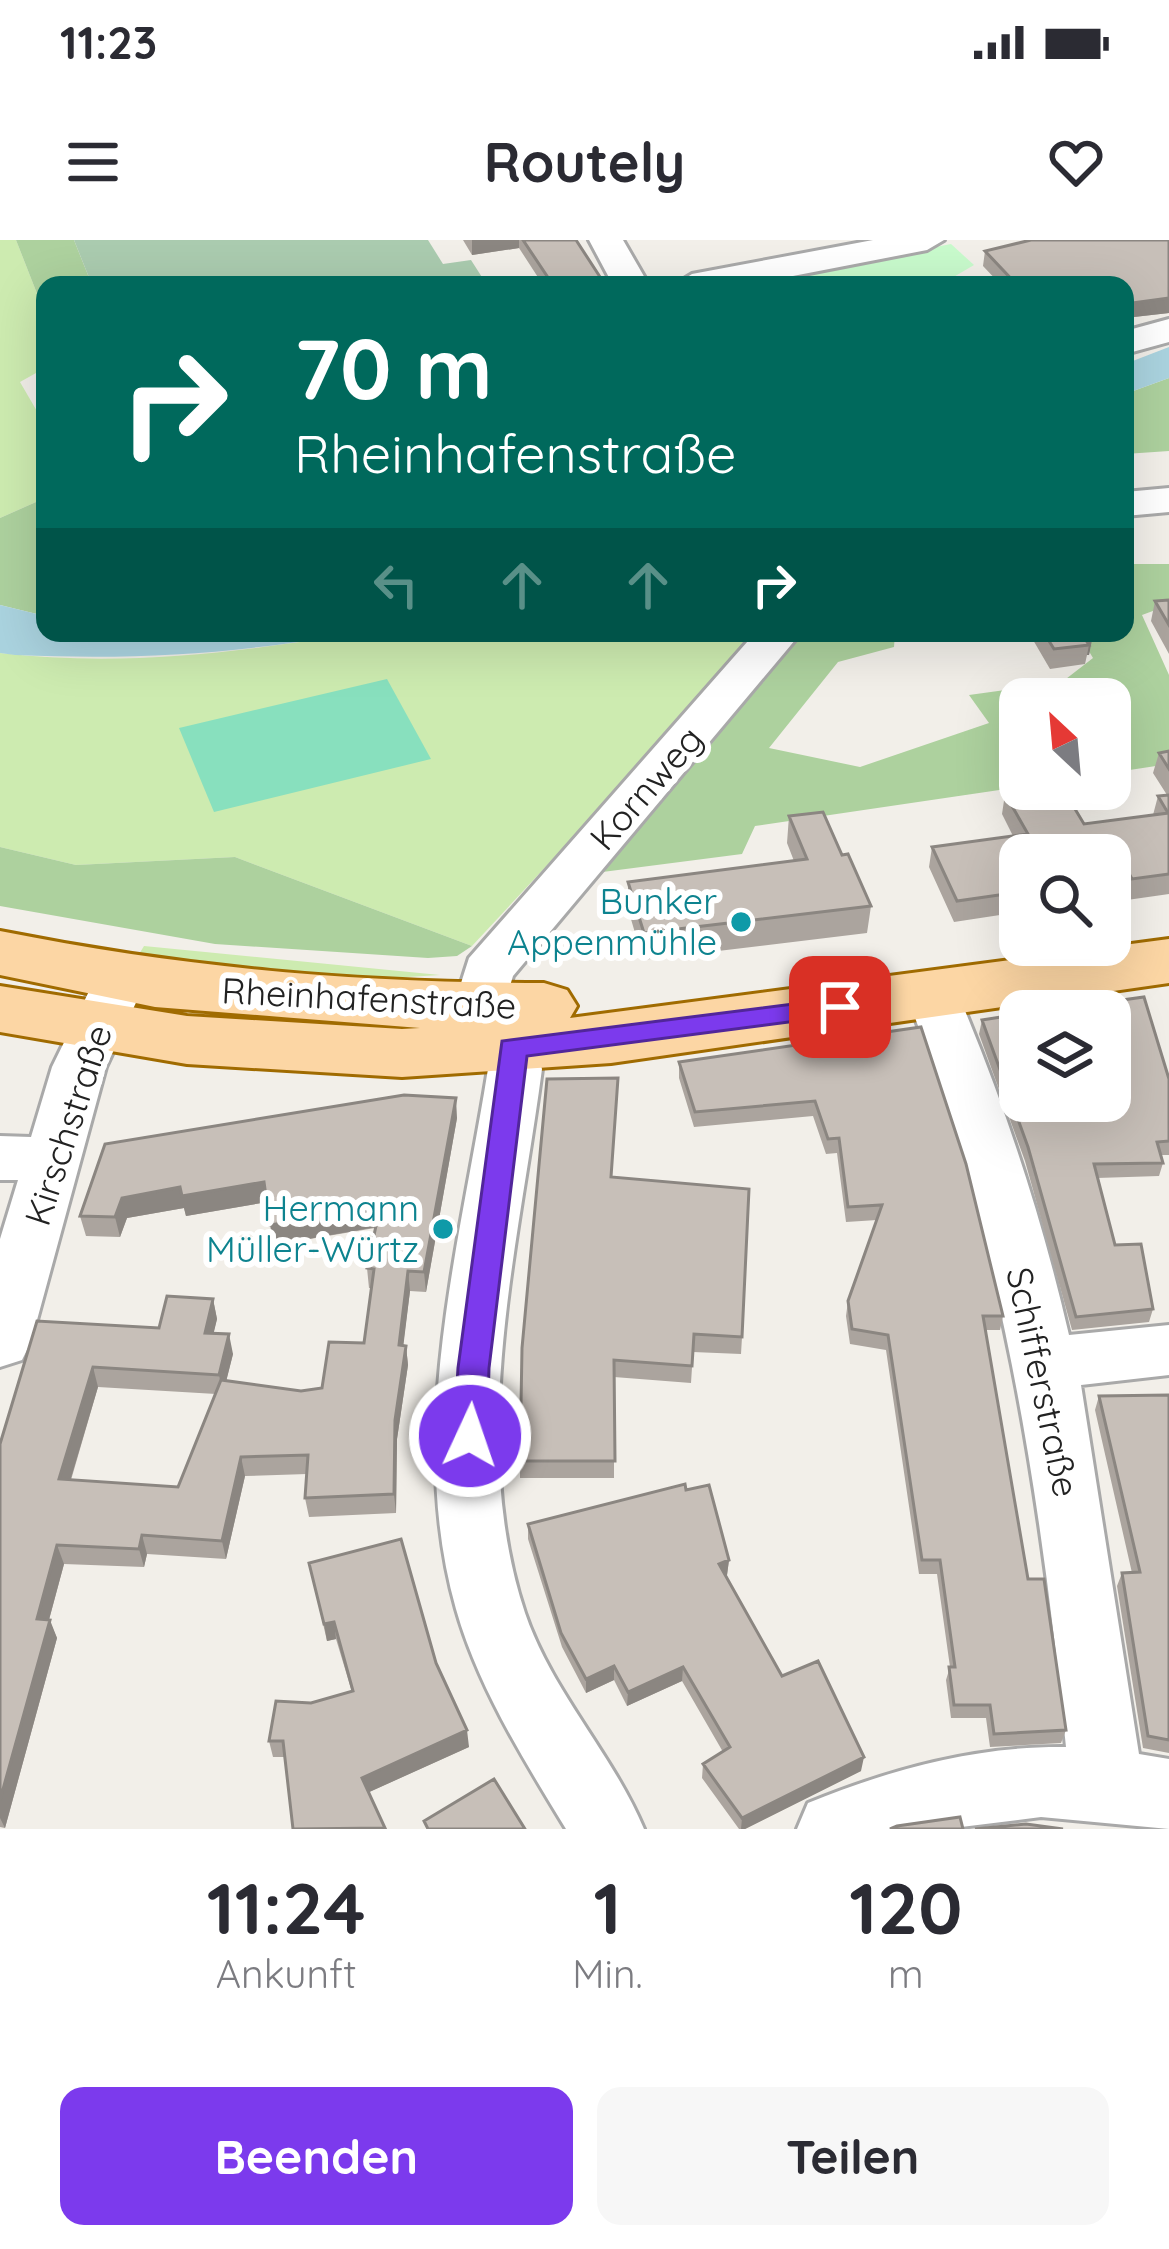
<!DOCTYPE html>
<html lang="de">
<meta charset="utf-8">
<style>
body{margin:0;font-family:Quicksand,sans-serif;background:#f7f7f7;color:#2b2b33;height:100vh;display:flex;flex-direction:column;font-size:45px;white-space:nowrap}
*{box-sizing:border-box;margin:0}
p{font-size:39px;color:#7c7c81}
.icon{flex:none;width:66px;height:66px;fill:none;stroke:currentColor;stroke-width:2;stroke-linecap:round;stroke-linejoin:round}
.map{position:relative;height:1589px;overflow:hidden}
.details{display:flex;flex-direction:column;background:#fff;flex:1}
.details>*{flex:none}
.guide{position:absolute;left:36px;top:36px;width:1098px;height:366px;border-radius:24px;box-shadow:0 12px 48px #0002;background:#00695c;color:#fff;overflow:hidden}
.needle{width:78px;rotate:334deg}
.buttons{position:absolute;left:999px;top:438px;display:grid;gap:24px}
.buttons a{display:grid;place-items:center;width:132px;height:132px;border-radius:24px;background:#fff;box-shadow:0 12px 48px #0002;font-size:60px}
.pin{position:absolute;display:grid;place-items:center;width:102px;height:102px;color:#fff;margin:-51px;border-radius:24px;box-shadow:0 6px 18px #0006}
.me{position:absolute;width:132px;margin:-66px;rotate:3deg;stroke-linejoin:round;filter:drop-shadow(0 0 9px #0008)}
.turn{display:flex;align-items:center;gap:42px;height:252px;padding:0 60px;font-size:54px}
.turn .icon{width:156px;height:156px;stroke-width:2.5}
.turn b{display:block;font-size:84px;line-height:102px}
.lanes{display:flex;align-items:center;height:114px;padding:0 60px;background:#0003;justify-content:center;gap:60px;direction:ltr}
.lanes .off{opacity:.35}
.eta{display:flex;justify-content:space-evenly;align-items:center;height:204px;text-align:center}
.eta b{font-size:72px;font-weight:700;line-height:84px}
.primary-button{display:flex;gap:24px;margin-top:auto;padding:24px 60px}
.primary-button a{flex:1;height:138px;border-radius:24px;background:#7c3aed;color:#fff;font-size:48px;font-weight:700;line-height:138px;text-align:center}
.primary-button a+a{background:#f7f7f7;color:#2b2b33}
.status{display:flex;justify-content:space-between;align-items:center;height:84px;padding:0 60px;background:#fff;direction:ltr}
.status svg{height:33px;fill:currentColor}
header{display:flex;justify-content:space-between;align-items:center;height:156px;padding:0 60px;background:#fff;font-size:54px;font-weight:700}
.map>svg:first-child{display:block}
.grass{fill:#cdebb0}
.forest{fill:#add19e}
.cemetery{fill:#aacbaf}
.park{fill:#c8facc}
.pitch{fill:#88e0be}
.water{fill:#aad3df}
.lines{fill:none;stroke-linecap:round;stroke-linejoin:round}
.minor-casing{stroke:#a9a9a9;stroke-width:6}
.major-casing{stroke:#a06b00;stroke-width:6}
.minor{fill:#fff;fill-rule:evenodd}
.major{fill:#fcd6a4;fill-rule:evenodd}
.wall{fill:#aba49e;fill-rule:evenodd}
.shaded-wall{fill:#8b8681}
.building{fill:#c7bfb8;stroke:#8b8681;stroke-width:3}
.route{fill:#7c3aed;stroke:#51269a;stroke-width:3}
.culture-dot{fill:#0f9aa8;stroke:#fff;stroke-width:4.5}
.labels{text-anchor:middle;stroke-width:12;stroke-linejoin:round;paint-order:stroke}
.street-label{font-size:36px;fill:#222;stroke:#fff}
.culture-label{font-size:36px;fill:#0d838f;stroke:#fff;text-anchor:end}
</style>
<div class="status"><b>11:23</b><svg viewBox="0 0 49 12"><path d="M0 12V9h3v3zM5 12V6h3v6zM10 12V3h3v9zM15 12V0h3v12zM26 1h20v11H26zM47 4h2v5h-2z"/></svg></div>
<header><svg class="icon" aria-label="menu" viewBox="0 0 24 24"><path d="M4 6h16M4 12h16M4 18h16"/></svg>Routely<svg class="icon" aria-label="heart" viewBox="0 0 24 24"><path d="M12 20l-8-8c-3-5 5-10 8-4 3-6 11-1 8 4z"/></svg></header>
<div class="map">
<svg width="1169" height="1589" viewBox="0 0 1169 1589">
<rect width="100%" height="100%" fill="#f2efe9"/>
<!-- grass -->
<path class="grass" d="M0,0h16l29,74v54l-25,14 25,43v73l-45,20z
M356,393h407l-291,313 -237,-89 -159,8 -76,-18v-194c121,14 237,0 356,-20z
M144,706l296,29 -81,5 -223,-21z"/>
<!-- forest -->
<path class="forest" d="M16,0h58l18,45h-47v29z
M1169,138v73l-44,3v-60z
M45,258v118l-45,-11v-87z
M1125,324h44v41l-27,10 27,60v89l-59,9v-74h-90v88l-265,39 -13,28 -155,20 211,-241h97l-1,14 -56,15 -69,86 91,19 129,-44 -20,-28 93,-13 31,-24 -15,-25h47z
M0,607l76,18 159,-8 237,89 -15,10 -29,2 -213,-14 -215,-38z"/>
<!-- cemetery -->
<path class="cemetery" d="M74,0h354l15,24 28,-4 16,25h-395z"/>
<!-- park -->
<path class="park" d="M951,4l23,21 -34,20h-202z"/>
<!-- pitch -->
<path class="pitch" d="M387,439l44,80 -217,53 -35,-84z"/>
<!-- water -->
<path class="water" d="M1169,107v31l-44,16v-30z
M0,365l45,11v17h310c-123,21 -215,27 -340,22l-15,-2z"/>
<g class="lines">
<defs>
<path id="minor" d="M589,0h34l26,45h-36z
M873,0h71l-17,10 -180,35h-73l18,-11z
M1169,79v23l-44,12v-23z
M1169,248v24l-44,4v-24z
M755,393h46l-288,343 -13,42 -19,6 -19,-6 -8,-13 15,-47z
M121,721l19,5 7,13 -41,88 -75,275 -9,18 -22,7v-128l18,-59h-18v-44l31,1 21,-70 43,-88 7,-13z
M932,735l19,6 7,13c47,111 84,224 111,341l100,-10v50l-88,10 58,369 30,5v70l-128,-12 -96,12h-148l11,-26c84,-34 167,-57 258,-56 -26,-259 -65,-509 -160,-753l7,-13z
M512,788l19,6 11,35c-23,176 -75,370 -17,544 27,79 87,140 119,216h-78c-42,-69 -88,-142 -110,-220 -50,-176 4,-364 32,-540l-3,-21 8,-14z"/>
<path id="major" d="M0,691c186,37 354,52 544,52l23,7 10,16 -7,12 599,-79v44l-558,80 -209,14 -215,-13 -187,-32v-46l187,30 215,13 18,-1 -265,-21 -155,-32z"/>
</defs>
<!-- minor casing -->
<use href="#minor" class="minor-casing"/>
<!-- major casing -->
<use href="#major" class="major-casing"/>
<!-- minor -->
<use href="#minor" class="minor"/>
<!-- major -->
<use href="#major" class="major"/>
</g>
<!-- wall -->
<path class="wall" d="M463,0h113l28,45h-61l-24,-37 -47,7z
M1031,0h138v73l-44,5v-33h-124l-18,-19 2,-15z
M1169,360v54l-18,-33 4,-20z
M1029,393h63l-3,22h-2l-2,9 -35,5z
M1169,511v143l-42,6 -7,-11 -10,4v-38h-90v57l-66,10 -25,-55 3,-20 81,-11 -11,-22 3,-20 79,30 69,-9 5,-19 9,-1 -14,-22 6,-20z
M789,576l53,39 29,51 -4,27 -224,27 -15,-51v-27l166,-21 -7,-18z
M982,780l187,59v76h-8l2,8 -4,13 -62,2 18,67 38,64 -4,13 -77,8 -47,-169 -46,-127z
M921,787l82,289 -3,14h-15l43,249 38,151 -5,13 -71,4 -4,-29h-35l-5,-38 4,-13 -13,-93h-18l-33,-224 -36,-6 -4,-28 2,-15 29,-81 -31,2 -9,-69 -11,1 -13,-38 -119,11 -15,-49v-16z
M457,878l-31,174 -16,-1 -7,54 3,1 2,19 -11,74 -1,74 -87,4 -4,-19 2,-24 -62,2 -19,83 -79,-5 -3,13 -80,-3 -15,56 8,18 -52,190 -5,-1v-383l37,-123 122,7 54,-29 4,20 -4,15 20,20 -7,27 75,10 21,-3 42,-45 7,-55h-2l-2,-20 8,-40 -101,17 -7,-43 -81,14 -2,-8 -57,10 -7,19 -34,-1 -6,-20zM98,1147l118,7 -38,93 -107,-7z
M612,937l130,160 -1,17 -48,-2 -2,31 -77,-6v101h-94v-17z
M1169,1155v358l-26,-5 -26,-162 5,-13h10l-37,-163 4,-14z
M686,1250l43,70 -2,15h-2l57,101 79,95 -116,58h-6l-37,-51 1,-14 20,-12 -41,-71 -55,25 -13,-26 -28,13 -24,-46 -34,-108v-15z
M309,1323l127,100 33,84 -100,45 17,37h-93l-8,-72h-12l-4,-16 42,-38 41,-11 -16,-53 -9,2z"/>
<!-- shaded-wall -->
<path class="shaded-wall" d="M472,0h47v8l-47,7z
M1169,58v15l-44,5v-14z
M1093,395l-4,20h-2l2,-10 -5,-8z
M1126,628l-6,21 -10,4v-18z
M456,858l1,20 -31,174 -2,-20z
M264,942l3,20 -81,14 -2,-8 -57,10 -7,19 -5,-20 7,-19 58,-11z
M380,967l2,19 -108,19 -4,-20z
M408,1031l2,20 -9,74 -2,-20z
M213,1059l4,20 -8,34 -4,-20z
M229,1094l4,20 -10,40 -4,-19z
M406,1106l2,19 -11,74 -1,74 -2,-19 1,-74z
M93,1127l5,20 -33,111 -6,-19z
M241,1217l4,19 -19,83 -4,-18z
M142,1295l5,19 -3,13 -5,-18z
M57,1305l7,19 -20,74 -7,-19z
M729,1320l-2,15 -9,3 1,-14z
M50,1380l7,18 -52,190 -5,-10v-18z
M334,1382l2,17 -9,2 -3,-17z
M614,1426v14l-28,13v-14z
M683,1427l-1,14 -55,25 1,-14z
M467,1490l2,17 -104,47 -3,-16z
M864,1517l-3,14 -116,58h-4l1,-11z"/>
<!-- building -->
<path class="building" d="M523,0h53l28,43 -14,2h-37z
M1031,0h138v58l-44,6v-19h-108l-32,-34z
M1169,360v25l-14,-24z
M1044,393h48l1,2 -9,2 5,8 -35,4z
M1169,511v18l-10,-16z
M1040,549h23l21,35 84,-11 -10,-17 11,-1v79l-37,5 -6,-11 -16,7 2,4h-2v-24h-90v37l-63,9 -25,-54 96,-13 -23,-40z
M823,572l19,43 6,-1 23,52 -227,27 -16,-51 179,-23 -18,-43z
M1144,757l25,82v62l-12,1 6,21 -69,1 21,81 26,-1 12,65 -77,8 -48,-170 -46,-127 38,-6v87h90v-90h-67z
M921,787l45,137 37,152h-20l45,263h16l22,151 -72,4 -4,-29h-36l-5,-38h6l-15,-107h-18l-34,-225 -36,-6 -4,-28 34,-96 -34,2 -9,-69 -11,1 -13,-38 -120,11 -16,-50z
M618,838l-7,99 138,12 -7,148 -48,-3 -2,32 -78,-6 1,101h-95l2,-113 25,-269z
M404,855l52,3 -32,174 -16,-1 -9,74 7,1 -11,74 -1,74 -89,4 3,-43 -67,2 -19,84 -80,-6 -3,14 -82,-4 -20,74 13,1 -50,180v-356l37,-123 122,7 8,-32 46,3 -8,34 24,1 -10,41 -126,-8 -34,112 119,8 43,-107 80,11 21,-3 7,-46 35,1 10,-74 -7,-1 13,-61 -110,18 -6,-43 -82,14 -2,-9 -58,11 -7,19 -35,-1 25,-72z
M1169,1155v345l-21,-4 -26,-163 18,-1 -41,-176z
M685,1244l1,6 23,-5 20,75 -10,4 63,112 36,-15 46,96 -122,61 -39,-54 27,-17 -47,-80 -55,25 -14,-26 -28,13 -25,-46 -33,-109z
M401,1299l35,124 31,67 -105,48 23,50 -92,1 -10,-88h-14l7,-40 35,2 42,-12 -19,-69 -10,2 -15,-61z
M494,1539l31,50h-97l-4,-8z
M960,1577l3,12h-73l7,-3z
M1026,1584l37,5h-88z"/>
<!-- route -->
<path class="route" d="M840,758l13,9 -3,7 -323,42 -38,312 -2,68 -5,9h-23l-5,-9 4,-68 44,-327z"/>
<!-- markers -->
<g class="culture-dot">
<circle cx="741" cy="682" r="12"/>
<circle cx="443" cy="989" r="12"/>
</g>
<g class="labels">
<!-- street labels -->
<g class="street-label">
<text transform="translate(646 548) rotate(-49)" y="13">Kornweg</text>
<text transform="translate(369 758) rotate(3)" y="13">Rheinhafenstraße</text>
<text transform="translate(68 885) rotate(-72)" y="13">Kirschstraße</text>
<text transform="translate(1043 1142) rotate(78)" y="13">Schifferstraße</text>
</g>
<!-- culture labels -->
<g class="culture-label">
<text x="717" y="674">Bunker<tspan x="717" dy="41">Appenmühle</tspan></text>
<text x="419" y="981">Hermann<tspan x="419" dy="41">Müller-Würtz</tspan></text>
</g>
</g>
</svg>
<div class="buttons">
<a><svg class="needle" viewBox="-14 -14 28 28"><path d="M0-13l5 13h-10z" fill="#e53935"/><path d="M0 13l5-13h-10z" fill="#7c7c81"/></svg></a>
<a><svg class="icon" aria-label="search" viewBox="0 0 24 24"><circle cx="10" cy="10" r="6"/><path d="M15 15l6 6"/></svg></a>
<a><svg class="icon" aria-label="layers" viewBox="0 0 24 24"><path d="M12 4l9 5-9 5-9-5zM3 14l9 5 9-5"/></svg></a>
</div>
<div class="pin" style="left:840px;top:767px;background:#d93025"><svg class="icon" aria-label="arrive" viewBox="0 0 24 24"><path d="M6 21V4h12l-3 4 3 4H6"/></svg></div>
<svg class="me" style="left:470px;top:1196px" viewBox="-20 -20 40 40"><circle r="17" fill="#7c3aed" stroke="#fff" stroke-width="3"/><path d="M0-11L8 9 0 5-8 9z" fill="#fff"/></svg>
<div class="guide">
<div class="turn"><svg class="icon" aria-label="right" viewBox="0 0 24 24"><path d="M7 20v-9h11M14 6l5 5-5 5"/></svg><div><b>70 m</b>Rheinhafenstraße</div></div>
<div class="lanes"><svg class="icon off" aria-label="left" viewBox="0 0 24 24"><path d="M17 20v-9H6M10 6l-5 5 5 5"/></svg><svg class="icon off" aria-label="ahead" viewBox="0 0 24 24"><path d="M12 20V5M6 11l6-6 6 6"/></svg><svg class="icon off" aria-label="ahead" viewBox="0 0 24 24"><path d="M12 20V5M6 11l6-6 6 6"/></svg><svg class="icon" aria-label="right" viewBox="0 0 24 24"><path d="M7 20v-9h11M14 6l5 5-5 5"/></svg></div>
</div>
</div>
<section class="details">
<div class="eta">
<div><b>11:24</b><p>Ankunft</p></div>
<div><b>1</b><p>Min.</p></div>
<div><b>120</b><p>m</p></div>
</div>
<div class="primary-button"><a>Beenden</a><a>Teilen</a></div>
</section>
